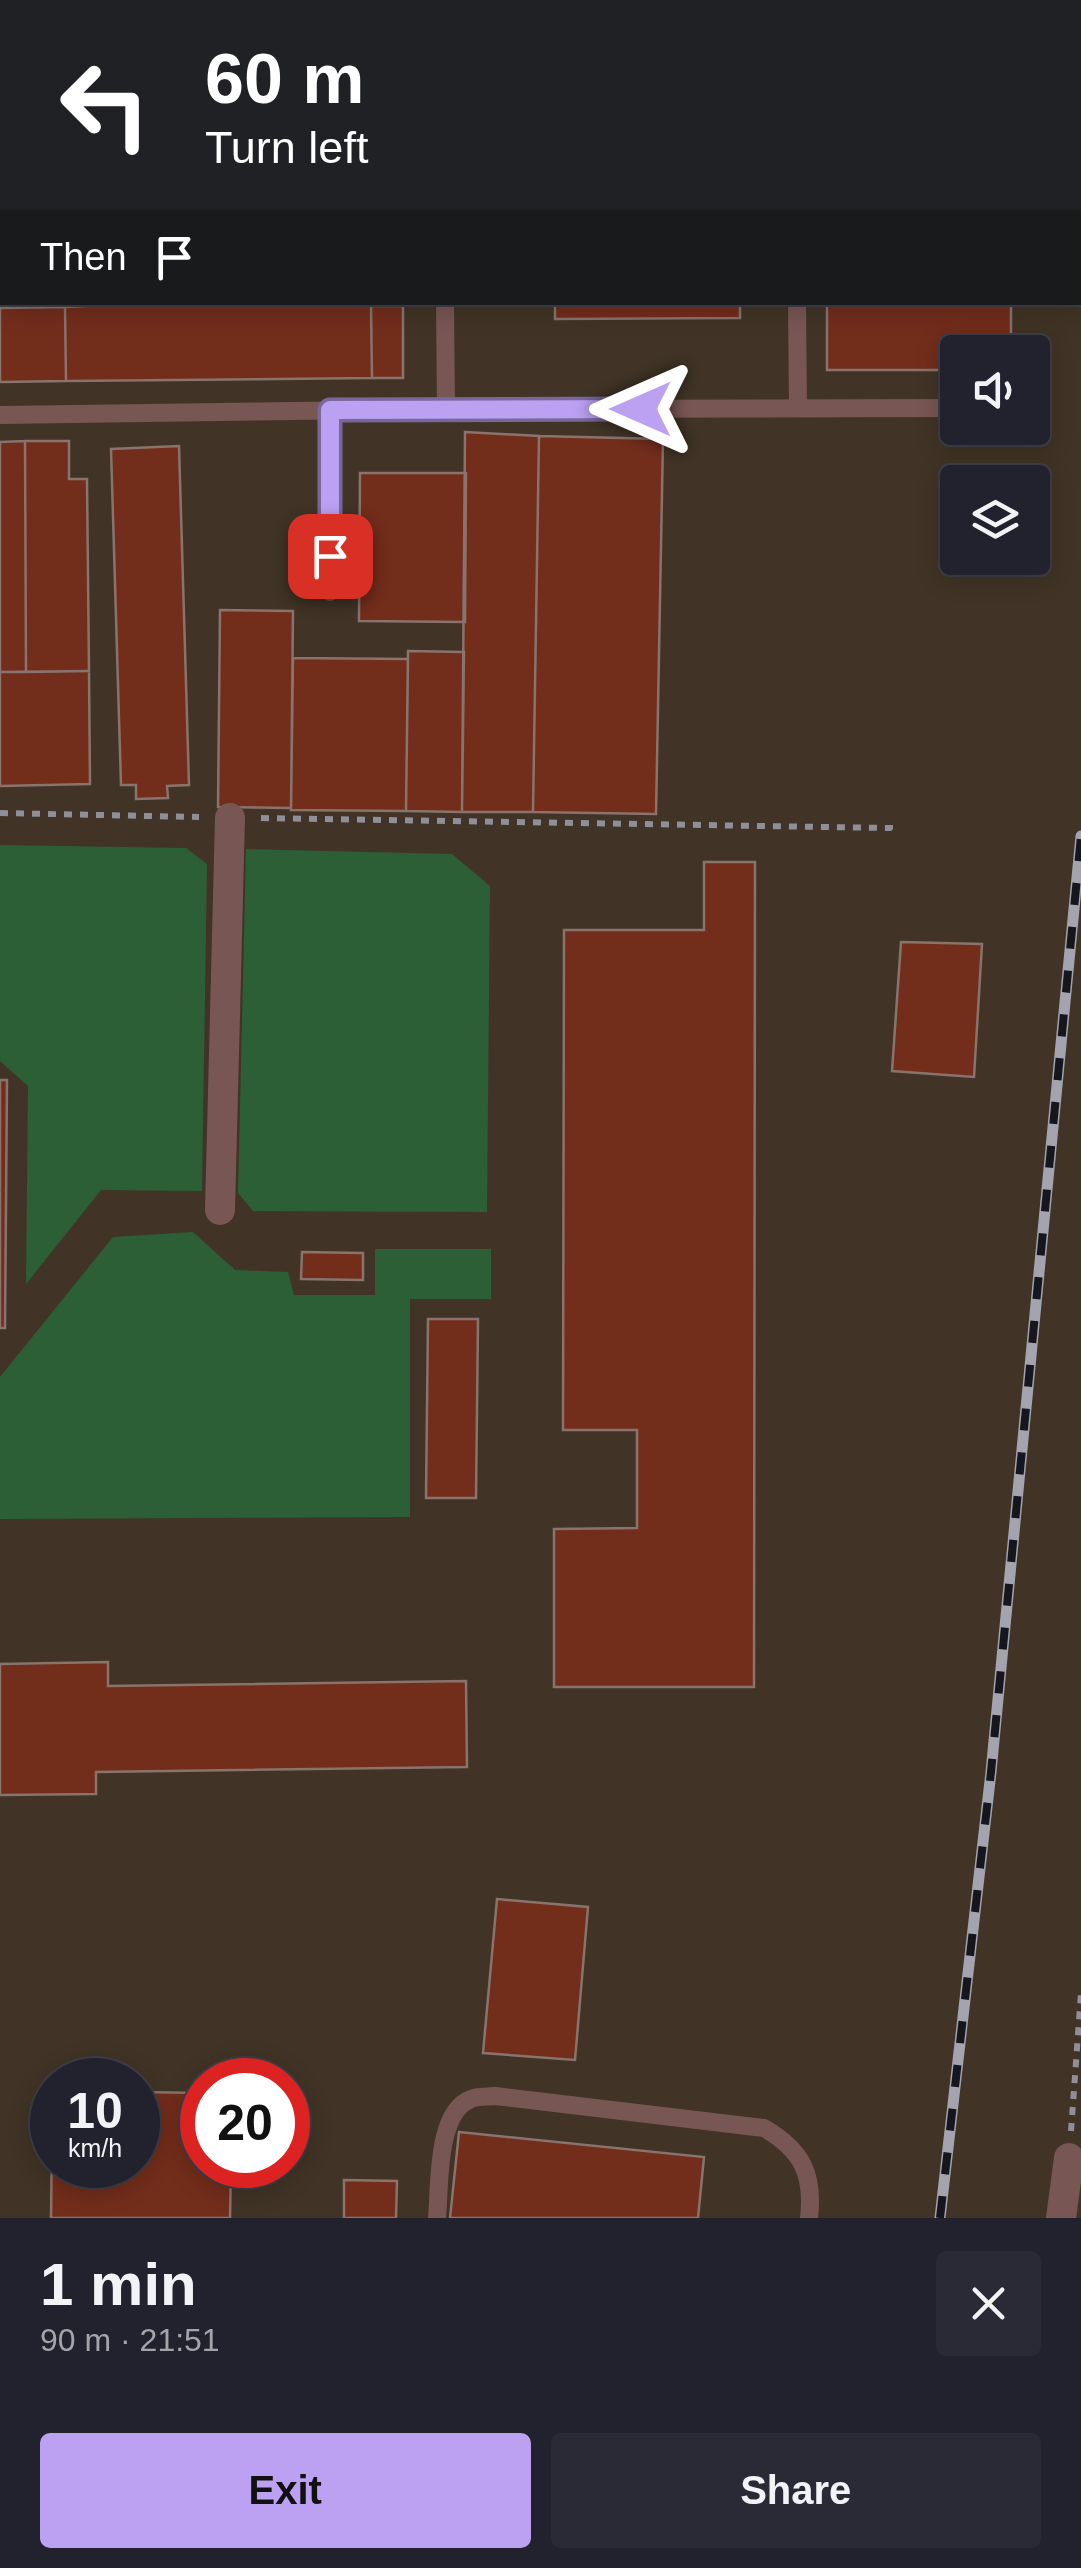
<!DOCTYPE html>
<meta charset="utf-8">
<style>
body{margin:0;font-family:Arial,sans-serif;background:#2a2a36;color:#f1f3f6;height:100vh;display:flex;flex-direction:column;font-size:38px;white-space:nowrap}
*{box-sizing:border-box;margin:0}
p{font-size:32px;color:#a2a4aa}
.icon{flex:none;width:55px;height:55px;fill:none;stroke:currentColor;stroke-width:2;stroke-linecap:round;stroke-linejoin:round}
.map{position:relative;height:2218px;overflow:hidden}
.panel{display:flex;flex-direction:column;background:#22222e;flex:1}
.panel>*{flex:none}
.hud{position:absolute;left:0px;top:0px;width:1082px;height:305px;box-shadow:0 5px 25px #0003,0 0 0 2px #3f3f4a;background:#202124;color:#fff;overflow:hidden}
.controls{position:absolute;left:940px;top:335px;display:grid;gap:20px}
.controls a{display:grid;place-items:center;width:110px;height:110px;border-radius:10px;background:#22222e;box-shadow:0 5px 25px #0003,0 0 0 2px #3f3f4a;font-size:50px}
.speed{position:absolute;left:30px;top:2058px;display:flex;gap:20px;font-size:50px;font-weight:700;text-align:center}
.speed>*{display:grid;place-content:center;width:130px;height:130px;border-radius:50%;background:#22222e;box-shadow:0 5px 25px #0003,0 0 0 2px #3f3f4a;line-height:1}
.speed small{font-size:25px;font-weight:400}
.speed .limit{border:15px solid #d22;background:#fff;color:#111}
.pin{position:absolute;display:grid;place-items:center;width:85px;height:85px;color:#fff;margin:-42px;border-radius:20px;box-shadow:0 5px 15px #0006}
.me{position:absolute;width:110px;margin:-55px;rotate:270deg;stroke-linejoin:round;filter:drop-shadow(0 0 8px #0008)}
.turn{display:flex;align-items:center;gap:35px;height:210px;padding:0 40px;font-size:45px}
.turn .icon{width:130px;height:130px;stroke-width:2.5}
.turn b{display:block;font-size:70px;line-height:85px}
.then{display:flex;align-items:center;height:95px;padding:0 40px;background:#0003;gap:20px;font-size:38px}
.round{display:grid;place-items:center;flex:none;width:105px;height:105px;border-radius:10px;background:#2a2a36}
.overview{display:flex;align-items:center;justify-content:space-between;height:170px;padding:0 40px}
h1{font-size:60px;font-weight:600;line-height:75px}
.action{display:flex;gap:20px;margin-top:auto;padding:20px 40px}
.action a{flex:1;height:115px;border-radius:10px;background:#bca0f2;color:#111;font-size:40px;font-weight:600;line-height:115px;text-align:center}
.action a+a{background:#2a2a36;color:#f1f3f6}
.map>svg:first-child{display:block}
.industrial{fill:#413426;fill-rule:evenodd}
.green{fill:#2c5f35}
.building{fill:#732d1b;stroke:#88736d;stroke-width:2.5}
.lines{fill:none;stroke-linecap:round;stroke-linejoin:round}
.path{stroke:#8e8f9b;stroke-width:6;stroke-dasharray:8 8;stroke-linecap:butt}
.lane{stroke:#785654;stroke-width:18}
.street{stroke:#785654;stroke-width:30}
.rail-casing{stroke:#a3a4b0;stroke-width:11}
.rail{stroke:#16171e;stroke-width:8;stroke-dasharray:22;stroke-linecap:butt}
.route-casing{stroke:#7a689d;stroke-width:25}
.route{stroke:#bca0f2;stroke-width:18}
</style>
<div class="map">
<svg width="1081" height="2218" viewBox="0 0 1081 2218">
<rect width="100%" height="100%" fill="#2d2e3d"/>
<!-- industrial -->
<path class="industrial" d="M0,0h1081v2218h-1081zM2,2h1078v300h-1078zM958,352h74v76h-74zM958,482h74v76h-74zM52,2080h86v85h-86zM202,2080h86v85h-86z"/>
<!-- green -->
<path class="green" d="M0,845l186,3 21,16 -5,327 -101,-1 -75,94 2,-198 -28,-25z
M246,849l206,5 38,32 -3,326 -234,-1 -15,-18z
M193,1232l42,38 53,2 6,23h81v-46h116v50h-81v218l-410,2v-142l113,-140z"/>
<!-- building -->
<path class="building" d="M0,0h109v2h-107v300l125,1 -127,5z
M109,0h202v2h-202z
M331,302l40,4 1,72 -306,3 -1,-74 99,-5z
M555,302h185v16l-185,1z
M827,302h184v50h-53v18h-131z
M371,306h32v72h-31z
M65,307l1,74 -66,1v-74z
M465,432l74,4 -6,376h-71z
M539,436l124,3 -7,375 -123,-2z
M25,441h44v38h18l2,192 -63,1z
M25,441l1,231h-26v-230z
M179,446l10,339 -22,1 1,12 -32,1v-14h-15l-10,-336z
M360,473h106l-1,149 -106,-1z
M220,610l73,1 -2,197 -73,-1z
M408,651l56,1 -2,160 -56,-1z
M293,658l115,1 -2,152 -115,-1z
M89,671l1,113 -90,2v-114z
M704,862h51l-1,825h-200v-158l83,-1v-98h-74l1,-500h140z
M901,942l81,2 -8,133 -82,-6z
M0,1080h7l-2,248h-5z
M302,1252l61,1v27l-62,-1z
M428,1319h50l-2,179h-50z
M108,1662v24l358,-5 1,86 -371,5v22l-96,1v-131z
M497,1899l91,8 -13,153 -92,-7z
M138,2092l64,1v72h29l-1,53h-179l1,-82v29h86z
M459,2132l245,25 -6,61h-248z
M344,2180l53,1 -1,37h-52z"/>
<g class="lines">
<!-- path -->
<path class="path" d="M0,813l199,4
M261,818l629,10v-10
M1071,2131l10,-138"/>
<!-- lane -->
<path class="lane" d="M442,0v2
M795,0v2
M445,302l1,107
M797,302l1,106
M0,415l446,-6 512,-1
M330,592v-182
M437,2218c3,-32 -1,-106 34,-119 7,-3 17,-2 24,-3l269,32c38,22 50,46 45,90"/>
<!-- street -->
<path class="street" d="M220,1210l10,-392
M1061,2218l8,-60"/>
<defs>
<path id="rail" d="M940,2218l51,-446 90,-936"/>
</defs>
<!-- rail casing -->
<use href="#rail" class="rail-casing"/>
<!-- rail -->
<use href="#rail" class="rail"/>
</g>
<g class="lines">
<defs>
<path id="route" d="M330,556v-146l311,-1"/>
</defs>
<!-- route casing -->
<use href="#route" class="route-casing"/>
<!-- route -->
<use href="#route" class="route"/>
</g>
</svg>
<div class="controls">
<a><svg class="icon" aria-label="sound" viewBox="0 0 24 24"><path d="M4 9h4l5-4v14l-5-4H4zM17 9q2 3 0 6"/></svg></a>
<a><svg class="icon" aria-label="layers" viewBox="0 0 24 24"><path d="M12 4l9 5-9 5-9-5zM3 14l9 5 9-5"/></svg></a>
</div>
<div class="speed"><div>10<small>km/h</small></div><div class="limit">20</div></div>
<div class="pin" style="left:330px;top:556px;background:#d93025"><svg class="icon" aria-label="arrive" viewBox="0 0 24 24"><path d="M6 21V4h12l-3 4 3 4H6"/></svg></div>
<svg class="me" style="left:641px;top:409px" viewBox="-20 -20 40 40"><path d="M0-17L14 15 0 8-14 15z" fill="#bca0f2" stroke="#fff" stroke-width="4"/></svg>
<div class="hud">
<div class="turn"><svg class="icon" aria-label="left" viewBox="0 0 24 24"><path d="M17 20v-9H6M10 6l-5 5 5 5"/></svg><div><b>60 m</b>Turn left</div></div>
<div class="then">Then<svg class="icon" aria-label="arrive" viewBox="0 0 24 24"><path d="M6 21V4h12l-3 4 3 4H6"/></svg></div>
</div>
</div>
<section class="panel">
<div class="overview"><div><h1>1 min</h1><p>90 m · 21:51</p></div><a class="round"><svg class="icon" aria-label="close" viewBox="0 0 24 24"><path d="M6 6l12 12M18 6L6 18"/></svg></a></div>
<div class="action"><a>Exit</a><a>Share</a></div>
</section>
